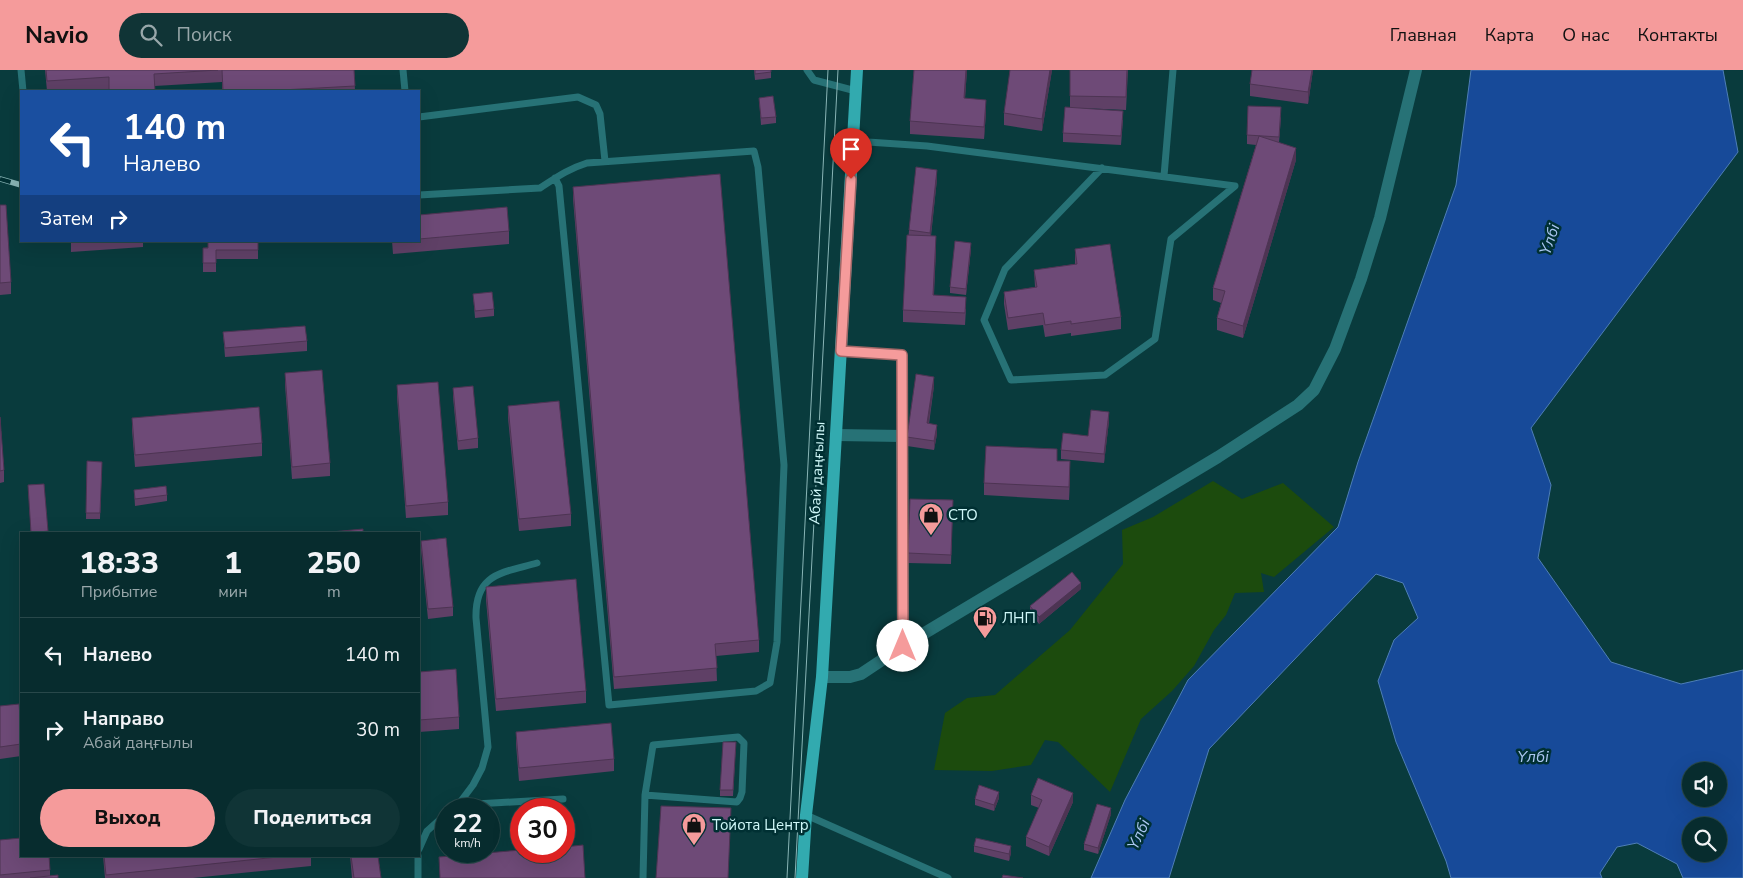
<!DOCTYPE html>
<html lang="ru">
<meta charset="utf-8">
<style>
body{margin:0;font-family:"Nunito Sans",sans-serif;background:#103436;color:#f1f3f6;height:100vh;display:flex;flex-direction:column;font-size:19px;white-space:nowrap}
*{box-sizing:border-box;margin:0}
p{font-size:16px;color:#98a7aa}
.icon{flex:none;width:28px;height:28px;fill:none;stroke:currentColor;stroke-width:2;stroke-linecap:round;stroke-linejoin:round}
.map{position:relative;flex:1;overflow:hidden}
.details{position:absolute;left:20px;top:462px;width:400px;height:325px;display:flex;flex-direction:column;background:#072c2e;border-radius:0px;box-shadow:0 5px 20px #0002,0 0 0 1px #28484a}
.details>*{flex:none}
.top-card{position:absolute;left:20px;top:20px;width:400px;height:152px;border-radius:0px;box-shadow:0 5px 20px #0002,0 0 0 1px #28484a;background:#1a4fa0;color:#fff;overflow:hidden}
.controls{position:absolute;left:1682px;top:692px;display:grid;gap:10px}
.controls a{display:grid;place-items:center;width:45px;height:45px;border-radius:50%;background:#072c2e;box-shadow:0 5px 20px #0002,0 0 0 1px #28484a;font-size:25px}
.speed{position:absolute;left:435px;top:728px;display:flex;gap:10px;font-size:25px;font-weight:700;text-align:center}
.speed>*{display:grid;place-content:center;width:65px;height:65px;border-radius:50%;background:#072c2e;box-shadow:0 5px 20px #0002,0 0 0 1px #28484a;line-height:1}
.speed small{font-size:12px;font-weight:400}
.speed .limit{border:8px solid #d22;background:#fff;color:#111}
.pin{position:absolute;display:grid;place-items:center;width:42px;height:42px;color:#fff;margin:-51px -21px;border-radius:50% 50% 50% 0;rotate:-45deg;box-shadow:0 0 5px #0007}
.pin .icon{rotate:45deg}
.me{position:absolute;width:55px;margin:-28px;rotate:0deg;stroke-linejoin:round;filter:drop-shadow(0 0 4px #0008)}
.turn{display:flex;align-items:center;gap:18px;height:105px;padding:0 20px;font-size:22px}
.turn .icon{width:65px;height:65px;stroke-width:2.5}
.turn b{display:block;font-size:35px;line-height:42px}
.then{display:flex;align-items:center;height:48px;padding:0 20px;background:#0003;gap:10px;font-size:19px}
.eta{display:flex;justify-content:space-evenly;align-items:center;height:85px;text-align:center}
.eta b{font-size:30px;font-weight:800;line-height:35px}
.primary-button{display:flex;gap:10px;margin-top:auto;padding:10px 20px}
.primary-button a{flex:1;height:58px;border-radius:30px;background:#f59b9b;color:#111;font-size:20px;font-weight:800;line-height:58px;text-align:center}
.primary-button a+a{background:#103436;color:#f1f3f6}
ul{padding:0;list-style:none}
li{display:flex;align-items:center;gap:15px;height:75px;padding:0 20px;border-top:1px solid #28484a}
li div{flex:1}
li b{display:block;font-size:19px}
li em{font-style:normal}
header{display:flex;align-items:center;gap:30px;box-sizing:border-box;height:70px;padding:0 25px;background:#f59b9b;color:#111}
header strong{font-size:24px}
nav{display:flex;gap:28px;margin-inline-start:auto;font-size:18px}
.search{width:350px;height:45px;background:#103436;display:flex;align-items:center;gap:12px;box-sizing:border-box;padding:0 18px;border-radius:28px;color:#98a7aa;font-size:19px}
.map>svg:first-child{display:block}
.green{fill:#1c4b0d}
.water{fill:#174a99;stroke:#4e7eb6;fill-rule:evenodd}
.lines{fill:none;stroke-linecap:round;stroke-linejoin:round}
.service{stroke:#277276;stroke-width:7}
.minor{stroke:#277276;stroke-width:12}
.primary{stroke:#32aaaf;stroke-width:12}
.tram{stroke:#89b5b6;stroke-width:1}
.rail-casing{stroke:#89b5b6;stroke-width:5.5}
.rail{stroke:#003033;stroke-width:4;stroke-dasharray:11;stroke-linecap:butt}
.wall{fill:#5f4066}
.shaded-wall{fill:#4d3453}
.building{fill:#6e4a77;stroke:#4d3453}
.route-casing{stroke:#9f6565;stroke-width:12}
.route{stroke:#f59b9b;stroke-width:9}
.labels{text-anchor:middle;stroke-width:5;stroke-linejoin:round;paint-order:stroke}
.street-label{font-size:15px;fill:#d0f8f9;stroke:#003033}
.poi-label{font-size:15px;fill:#d0f8f9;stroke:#003033;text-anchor:start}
.water-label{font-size:16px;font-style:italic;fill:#abc7f2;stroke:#003033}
</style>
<header>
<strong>Navio</strong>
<div class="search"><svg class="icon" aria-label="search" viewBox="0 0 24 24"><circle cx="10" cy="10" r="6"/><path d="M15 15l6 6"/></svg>Поиск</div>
<nav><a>Главная</a><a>Карта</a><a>О нас</a><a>Контакты</a></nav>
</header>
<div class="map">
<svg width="1743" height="808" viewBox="0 0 1743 808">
<rect width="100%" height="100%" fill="#093b3d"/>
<!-- green -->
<path class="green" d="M1213,411l29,18 41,-16 51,44 -60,50 -13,-4 3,19 -29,1 -9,22 -12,15 -20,36 -22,25 -31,28 -31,73 -52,-50 -13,-2 -14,25 -39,6 -58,-1 11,-57 22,-15 28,-3 75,-65 53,-66 -1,-34 31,-13z"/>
<!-- water -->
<path class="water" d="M1471,0h252l15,82 -207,276 20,57 -13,73 73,104 70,22 62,-14v208h-60l-6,-14 -40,-21 -20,4 -17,26 2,5h-151l-5,-17 -50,-119 -18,-61 16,-41 24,-22 -15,-35 -27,-9 -167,175 -40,129h-78l34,-78 63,-120 150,-153 20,-65 98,-277zM1691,701h28v28h-28zM1691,756h28v28h-28z"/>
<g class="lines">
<!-- service -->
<path class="service" d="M21,0l2,21
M403,0l2,21
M807,0l7,10 42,11
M419,47l159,-20 18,8 4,9 5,47
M853,71l74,5 308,40 -64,53 -16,100 -50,36 -94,5 -27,-60 21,-51 97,-101
M1164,106l9,-106
M419,125l121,-7c17,-11 28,-19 47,-25l167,-12 4,16 26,298 -7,177 -7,41 -14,8 -147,14 -50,-519 -4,-8
M841,281l62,4 -1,81
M458,735l105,-6
M453,739l5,-4 15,-20 9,-17 6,-21 -12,-129c-1,-45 26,-45 61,-55
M806,745l142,63
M419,779l8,-18 19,-17
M418,808v-22
M643,808l2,-83 8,-50 85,-8 6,6 -2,49 -2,6 -3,4 -92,-7"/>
<!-- minor -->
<path class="minor" d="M836,365l66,1 1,210
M822,607h28l11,-3 42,-28 315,-189 80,-52 16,-15 21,-41 26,-70 19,-61 36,-148"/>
<!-- primary -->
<path class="primary" d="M802,808l4,-63 16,-138 35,-607"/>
<!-- tram -->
<path class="tram" d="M787,808l41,-808
M795,808l43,-808"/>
<defs>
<path id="rail" d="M0,109l21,6"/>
</defs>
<!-- rail casing -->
<use href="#rail" class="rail-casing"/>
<!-- rail -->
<use href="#rail" class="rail"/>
</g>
<!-- wall -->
<path class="wall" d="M45,0h309l1,21h-133v-9l-67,4v5h-46v-1l-30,1h-32z
M754,0h17v8l-16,2z
M914,0h53l-2,29 21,13 -2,27 -74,-5v-13z
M1052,0l-10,61 -38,-6v-12z
M1128,0l-2,40 -44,-2 41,12 -2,25 -58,-3v-9l7,-25v-12z
M1313,0l-5,34 -58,-8v-12z
M759,28l17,19v6l-15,2z
M1281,47l-2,26 17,17 -53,178 -26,-8v-12l4,-15 -8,-3v-12l43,-143 -9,-1v-9z
M937,109l-6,57 5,13 -2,46 32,14 -1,16 -62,-3v-12l6,-80z
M573,117l186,453v12l-43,4 1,25 -103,8 -41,-490z
M0,135l11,77v12l-11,1z
M419,145l90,16v13l-116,10 -1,-13h27z
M71,171h72v6l-72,5z
M258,171v18h-42v13h-13v-24z
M971,179l-5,46 -16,-2v-6z
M1075,179l46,68v12l-50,7v-3l-26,4 -2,-12 -35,5 -4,-26v-12l31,-5 -1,-17 41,-6z
M473,224l21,15v7l-19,2z
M223,262l84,9v10l-82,6z
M285,303l45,90v13l-38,3 -7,-94z
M397,315l51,117v13l-42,3 -9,-121z
M934,316l-5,38 8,10 -3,16 -27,-4v-9z
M453,318l25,50v10l-20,2 -5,-53z
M508,336l63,108v12l-52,5 -11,-113z
M0,347l4,53v12l-4,1z
M132,348l130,25v13l-127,11 -3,-37z
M1109,351l-5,42 -43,-4v-9l27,-14z
M87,391l15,1 -2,57h-14z
M1070,403l-1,27 -85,-5v-12z
M44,414l4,50h-17l-3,-49z
M134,420l33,5v6l-32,5z
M910,429l43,1 -2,64 -43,-1z
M421,471l32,66v9l-25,3 -7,-69z
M486,517l100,104v12l-90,8 -10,-111z
M1081,519l-42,35 -9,-12v-6z
M419,602l40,45v12l-40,3z
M0,636l21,23v27l-21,3z
M516,662l98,27v12l-95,10 -3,-37z
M736,672l-3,54h-13v-6z
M1031,725l42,7 -24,54 -23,-10v-9l13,-29 -8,-3z
M999,728l-5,13 -19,-6v-6z
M1111,744l-13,40 -14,-4v-6z
M0,770l50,30v6l8,2h-58z
M974,776l37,7 -2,8 -35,-9z
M103,786h208v10l-118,12h-88z
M350,786h28l3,22h-29z"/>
<!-- shaded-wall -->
<path class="shaded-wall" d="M966,0h1l-3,41v-13z
M1050,0h2l-10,61v-12z
M1312,0h1l-5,34v-12z
M986,30v12l-2,27v-12z
M1296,78v12l-53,178v-12z
M937,100v9l-7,63v-9z
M936,166v13l-3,58v-12z
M971,173v6l-5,46v-6z
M934,307v9l-7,47v-10z
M1109,342v9l-5,42v-9z
M937,355v9l-3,16v-9z
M1070,391v12l-1,27v-13z
M1081,513v6l-42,35v-7z
M999,722v6l-5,13v-6z
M1073,723v9l-24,54v-9z
M1111,738v6l-13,40v-6z
M1011,776v7l-2,8v-7z"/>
<!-- building -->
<path class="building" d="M46,0h172l-64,4 1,17h-46v-14l-62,4z
M222,0h132l1,16 -92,5h-40z
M755,0h16v2l-16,2z
M914,0h52l-2,28 22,2 -2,27 -74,-6z
M1010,0h40l-8,49 -38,-6z
M1070,0h57l-1,27 -56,-1z
M1252,0h60l-4,22 -58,-8z
M773,26l3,21 -15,1 -2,-20z
M1248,36l33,1 -2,30 -32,-2z
M1065,37l58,4 -2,25 -58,-3z
M1259,66l37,12 -53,178 -26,-8 8,-27 -12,-3z
M916,97l21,3 -7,63 -21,-3z
M720,104l39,466 -44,4 2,24 -103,9 -41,-490z
M0,135h6l5,77 -11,1z
M507,137l2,24 -90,8v-24z
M907,165l29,1 -3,59 33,2 -1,16 -62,-3z
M208,171h50v9h-42v13h-13v-15h5z
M955,171l16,2 -5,46 -16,-2z
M1110,174l11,73 -50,7v-3l-26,4 -2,-12 -35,5 -4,-26 33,-5 -3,-17 43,-6 -2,-15z
M492,222l2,17 -19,2 -2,-17z
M305,256l2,15 -82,7 -2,-16z
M322,300l8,93 -38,4 -7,-94z
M916,304l18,3 -7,46 10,2 -3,16 -27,-4z
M438,312l10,120 -42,4 -9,-121z
M473,316l5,52 -20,3 -5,-53z
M559,331l12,113 -52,5 -11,-113z
M259,337l3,36 -127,12 -3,-37z
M1091,340l18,2 -5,42 -43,-4 2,-17 25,3z
M0,347l4,53 -4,1z
M986,376l71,3v12h13l-1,26 -85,-4z
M87,391l15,1 -2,51h-14z
M44,414l4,47 -17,2 -3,-48z
M166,416l1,9 -32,4 -1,-9z
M910,429l43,1 -2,55 -43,-2z
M363,459v5h-53z
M446,468l7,69 -25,2 -7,-68z
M1072,502l9,11 -42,34 -9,-11z
M576,509l10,112 -90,8 -10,-112z
M456,599l3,48 -40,3v-48z
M19,634l2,25v15l-21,3v-41z
M611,653l3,36 -95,9 -3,-36z
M723,672h13l-3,48h-13z
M1038,708l35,15 -24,54 -23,-10 16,-37 -11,-5z
M979,715l20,7 -5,13 -19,-6z
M1097,734l14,4 -13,40 -14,-4z
M661,736l70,2 -3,70h-72z
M21,768v18h28l1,14 -50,5v-35z
M976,768l35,8 -2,8 -35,-8z
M583,775l2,33h-145l-1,-21 82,-7v1h43v-4z
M104,786h183l-181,19z
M351,786h27l3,22h-27z
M58,805v3h-28z
M1003,805l20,3h-21z"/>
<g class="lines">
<defs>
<path id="route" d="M851,109l-10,172 61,4 1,291"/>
</defs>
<!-- route casing -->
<use href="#route" class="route-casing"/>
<!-- route -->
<use href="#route" class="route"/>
</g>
<!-- icons -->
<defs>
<symbol id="shop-pin" viewBox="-11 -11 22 30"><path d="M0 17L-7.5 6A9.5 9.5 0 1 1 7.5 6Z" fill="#f59b9b" stroke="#003033"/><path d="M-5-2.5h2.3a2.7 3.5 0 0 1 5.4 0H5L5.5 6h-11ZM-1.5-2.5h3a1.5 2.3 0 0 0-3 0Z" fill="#111"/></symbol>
<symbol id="fuel-pin" viewBox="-11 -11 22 30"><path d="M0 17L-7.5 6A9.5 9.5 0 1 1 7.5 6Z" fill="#f59b9b" stroke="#003033"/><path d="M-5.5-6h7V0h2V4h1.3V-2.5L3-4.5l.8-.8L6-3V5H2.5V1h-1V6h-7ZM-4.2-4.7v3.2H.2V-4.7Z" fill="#111"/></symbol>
</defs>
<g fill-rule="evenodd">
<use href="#shop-pin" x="917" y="431" width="28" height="38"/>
<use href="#fuel-pin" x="971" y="534" width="28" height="38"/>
<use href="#shop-pin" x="680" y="741" width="28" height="38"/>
</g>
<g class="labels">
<!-- street labels -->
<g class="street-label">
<text transform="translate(817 403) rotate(-87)" y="5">Абай даңғылы</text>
</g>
<!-- poi labels -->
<g class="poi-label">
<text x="948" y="450">СТО</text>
<text x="1002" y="553">ЛНП</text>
<text x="712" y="760">Тойота Центр</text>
</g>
<!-- water labels -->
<g class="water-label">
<text transform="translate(1549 169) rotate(-71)" y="6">Үлбі</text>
<text x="1533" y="692">Үлбі</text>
<text transform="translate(1138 764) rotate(-65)" y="6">Үлбі</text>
</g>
</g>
</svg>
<div class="controls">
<a><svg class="icon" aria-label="sound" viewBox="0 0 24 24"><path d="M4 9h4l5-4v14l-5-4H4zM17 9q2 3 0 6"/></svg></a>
<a><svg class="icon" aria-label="search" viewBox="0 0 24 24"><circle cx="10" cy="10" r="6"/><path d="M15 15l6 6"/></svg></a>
</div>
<div class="speed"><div>22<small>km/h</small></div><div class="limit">30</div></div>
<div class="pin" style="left:851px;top:109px;background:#d93025"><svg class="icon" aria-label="arrive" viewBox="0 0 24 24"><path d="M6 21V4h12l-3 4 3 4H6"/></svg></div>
<svg class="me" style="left:903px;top:576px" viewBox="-20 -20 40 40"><circle r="19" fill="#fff"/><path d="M0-13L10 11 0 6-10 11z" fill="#f59b9b"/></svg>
<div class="top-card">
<div class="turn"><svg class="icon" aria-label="left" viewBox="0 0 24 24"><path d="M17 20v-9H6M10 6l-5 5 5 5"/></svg><div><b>140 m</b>Налево</div></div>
<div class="then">Затем<svg class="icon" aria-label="right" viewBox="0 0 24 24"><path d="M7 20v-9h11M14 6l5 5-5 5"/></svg></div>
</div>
<section class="details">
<div class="eta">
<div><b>18:33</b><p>Прибытие</p></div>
<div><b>1</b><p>мин</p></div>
<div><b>250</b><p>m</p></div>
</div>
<ul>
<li><svg class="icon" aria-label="left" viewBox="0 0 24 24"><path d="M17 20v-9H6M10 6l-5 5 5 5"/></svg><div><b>Налево</b></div><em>140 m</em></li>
<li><svg class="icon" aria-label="right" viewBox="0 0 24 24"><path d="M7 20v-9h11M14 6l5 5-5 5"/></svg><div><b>Направо</b><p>Абай даңғылы</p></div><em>30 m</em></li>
</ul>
<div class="primary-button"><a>Выход</a><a>Поделиться</a></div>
</section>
</div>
